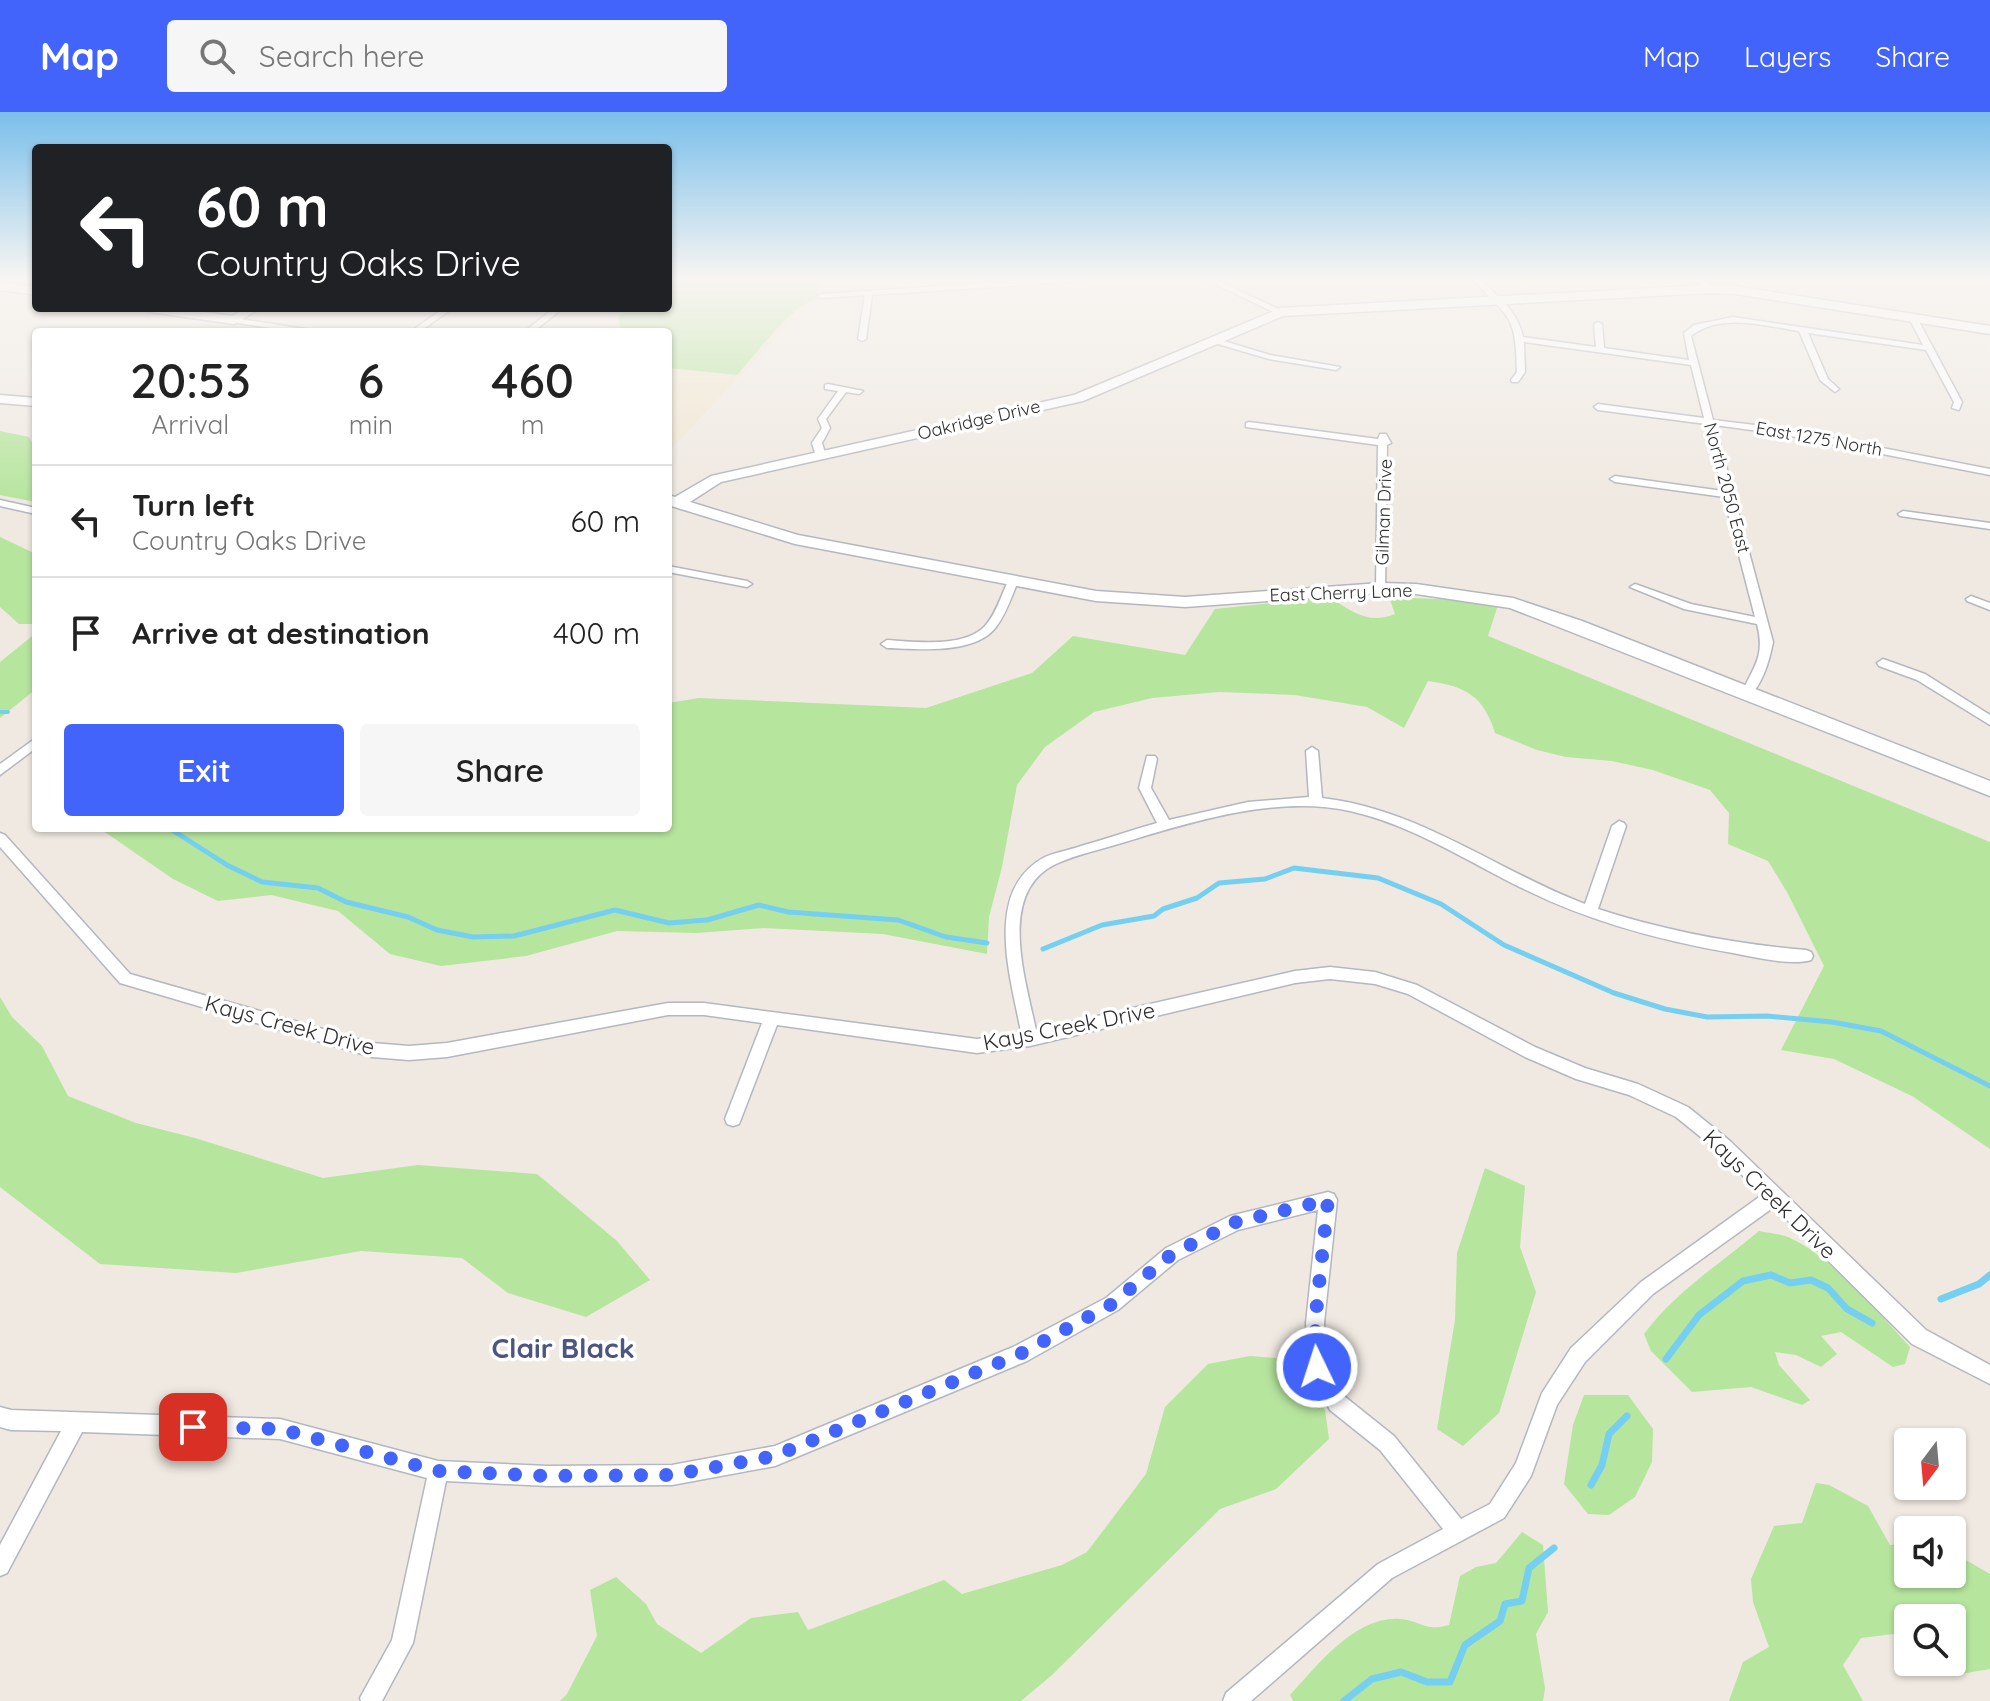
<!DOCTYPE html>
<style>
body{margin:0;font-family:Quicksand,sans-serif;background:#f6f6f6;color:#222;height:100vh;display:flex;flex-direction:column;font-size:30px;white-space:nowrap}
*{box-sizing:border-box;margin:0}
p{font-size:26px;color:#767676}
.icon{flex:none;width:44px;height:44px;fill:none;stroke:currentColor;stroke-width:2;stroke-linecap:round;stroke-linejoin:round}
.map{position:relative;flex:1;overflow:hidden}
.details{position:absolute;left:32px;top:216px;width:640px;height:504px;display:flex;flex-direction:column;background:#fff;border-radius:8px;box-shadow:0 2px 6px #0004}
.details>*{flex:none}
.top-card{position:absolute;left:32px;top:32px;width:640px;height:168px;border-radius:8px;box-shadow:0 2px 6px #0004;background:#202124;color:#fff;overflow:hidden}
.needle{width:52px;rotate:196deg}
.tools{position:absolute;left:1894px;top:1316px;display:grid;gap:16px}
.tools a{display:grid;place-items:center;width:72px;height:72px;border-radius:8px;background:#fff;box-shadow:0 2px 6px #0004;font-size:40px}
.pin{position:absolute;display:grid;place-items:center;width:68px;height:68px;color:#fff;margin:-34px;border-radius:16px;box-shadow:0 4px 12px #0006}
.me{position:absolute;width:88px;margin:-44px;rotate:356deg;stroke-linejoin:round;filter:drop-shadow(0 0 6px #0008)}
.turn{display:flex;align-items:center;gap:28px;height:168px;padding:0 32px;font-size:36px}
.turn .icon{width:104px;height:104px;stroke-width:2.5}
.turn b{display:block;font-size:56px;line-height:68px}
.eta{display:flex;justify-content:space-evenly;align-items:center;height:136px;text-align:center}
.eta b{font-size:48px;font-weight:600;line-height:56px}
.button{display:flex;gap:16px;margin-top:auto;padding:16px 32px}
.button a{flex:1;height:92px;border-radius:8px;background:#4264fb;color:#fff;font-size:32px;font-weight:600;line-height:92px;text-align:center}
.button a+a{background:#f6f6f6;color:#222}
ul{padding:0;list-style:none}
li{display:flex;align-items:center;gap:24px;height:112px;padding:0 32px;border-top:2px solid #e0e0e0}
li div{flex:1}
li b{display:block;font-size:30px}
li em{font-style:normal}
header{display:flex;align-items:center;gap:48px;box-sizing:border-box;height:112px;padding:0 40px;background:#4264fb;color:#fff}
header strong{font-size:38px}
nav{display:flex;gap:44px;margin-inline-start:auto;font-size:28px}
.search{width:560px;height:72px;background:#f6f6f6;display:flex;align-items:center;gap:20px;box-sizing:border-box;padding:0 28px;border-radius:8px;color:#767676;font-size:30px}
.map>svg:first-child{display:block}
.education{fill:#f0e6d1}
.green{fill:#b6e59e}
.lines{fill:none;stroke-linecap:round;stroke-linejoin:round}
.stream-far2{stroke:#75cff0;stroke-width:4}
.stream-far1{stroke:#75cff0;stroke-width:5}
.stream{stroke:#75cff0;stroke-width:7}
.street-casing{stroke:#b4b7c1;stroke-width:3}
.secondary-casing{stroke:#b4b7c1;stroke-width:3}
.street{fill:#fff;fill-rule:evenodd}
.secondary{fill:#fff;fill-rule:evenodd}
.route{stroke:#4264fb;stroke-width:14;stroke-dasharray:0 25.2}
.labels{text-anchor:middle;stroke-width:7;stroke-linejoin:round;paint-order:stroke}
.far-street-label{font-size:18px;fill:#2e2e2e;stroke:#fff}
.street-label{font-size:22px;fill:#2e2e2e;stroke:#fff}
.near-neighbourhood-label{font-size:28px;font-weight:bold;fill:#4d5680;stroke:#fff}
</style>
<header>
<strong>Map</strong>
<div class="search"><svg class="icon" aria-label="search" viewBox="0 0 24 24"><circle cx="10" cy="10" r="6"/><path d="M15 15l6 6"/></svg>Search here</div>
<nav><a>Map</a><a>Layers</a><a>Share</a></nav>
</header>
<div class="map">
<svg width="1990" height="1589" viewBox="0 0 1990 1589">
<rect width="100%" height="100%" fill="#efe9e1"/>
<!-- education -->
<path class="education" d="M684,167h137l-6,21 -5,2 -142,150v-120h-79l29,-24h50v-26l10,2z"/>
<!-- green -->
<path class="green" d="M684,167h137l-6,21c-22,4 -60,55 -78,75l-69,-7v-36h-50l3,-4 -3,-9 7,-11h43v-26l10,2z
M0,319l29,6 7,13v52l-36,-7z
M0,425l36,17v70h-17l-19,-17z
M1330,485c21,15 40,28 65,17l-6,-17 71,3 38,5 -10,31 502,206v307l-78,-53 -78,-37 -53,-9 43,-84 -37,-74 -19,-31 -40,-17 1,-31 -19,-23 -57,-20 -41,-9 -46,-4 -29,-7 -42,-17c-11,-37 -30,-47 -67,-52l-24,47 -37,-21 -72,-12 -76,-3 -67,6 -58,14 -49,35 -28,38 -15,82 -13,50 -2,37 -104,-20 -119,-6 -68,5 -79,-2 -91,25 -85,10 -51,-12 -52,-43 -67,-16 -53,6 -45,-22 -74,-51h569v-125l31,-5 227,10 106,-35 41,-37 112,19 30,-46z
M36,521v56l-36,29v-56z
M0,885l12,20 30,29 26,50 68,27 59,15 128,40 95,-13 119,9 80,67 33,39 -64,37 -78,-24 -46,-35 -101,-7 -125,22 -136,-9 -100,-77z
M1485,1056l40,18 -5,61 16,45 -37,121 -36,33 -26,-17 18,-109 2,-67z
M1759,1119c10,2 22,3 31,7 42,19 89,75 120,109l-5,17 -12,3 -52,-35 -20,4 16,18 -16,13 -25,-12 -21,-3 4,13 31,35 -8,5 -51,-18 -59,5 -41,-41 -7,-17c32,-43 75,-69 115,-103z
M1250,1244l26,2 49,52 4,29 -53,50 -56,20 -168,166 -31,26h-461l7,-7 30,-58 -7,-46 26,-13 30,27 11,20 44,29 50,-35 47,-6 10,18 136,-50 18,14 100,-29 25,-13 59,-78 19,-67 43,-43z
M1584,1283h44l25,34 -1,33 -17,35 -26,18 -21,-1 -24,-30 9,-59z
M1816,1371l13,2 39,21 22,39 18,-2v31h44v-22l38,22v95l-35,6 -16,-13h13v-44h-44v20l-6,-5 -41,5 -18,27 20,36h-134l14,-39 26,-15 -16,-45 -2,-23 23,-53 28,-3z
M1522,1420l21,13 5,67 -12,22 9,54 -2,13h-250l-3,-6c28,-30 65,-79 110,-76 22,2 25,13 49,6l11,-49 16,-9 20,-4z"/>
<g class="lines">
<!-- stream-far2 -->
<path class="stream-far2" d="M0,600h8"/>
<!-- stream-far1 -->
<path class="stream-far1" d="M169,716l58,37 35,17 56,6 28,14 62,15 29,13 36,7 41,-1 101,-26 54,13 38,-3 52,-15 29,7 110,8 48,17 41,6
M1043,837l59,-24 52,-9 9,-7 34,-11 22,-15 46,-4 29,-11 84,10 63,26 63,41 110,48 51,16 42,8 60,-1 65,6 49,9 109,55"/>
<!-- stream -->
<path class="stream" d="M1941,1187l38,-15 11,-9
M1666,1247l33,-44 44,-34 28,-6 19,8 21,-3 17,8 19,21 25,14
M1591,1373l11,-20 7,-31 18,-18
M1344,1589l28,-22 29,-7 26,10h23l15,-37 35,-24 5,-17 17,-3 7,-33 25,-20"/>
<defs>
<path id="street" d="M1048,167h36l-4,2 -208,14 -6,44 -4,2 -4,-2 7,-44 -44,3 -4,-2 4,-2z
M1204,167h10l71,33 -7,2z
M1472,167h8c18,18 38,32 43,58l73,10 -2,-23 4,-2 4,2 2,24 85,12 -5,-27 10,-8 39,-8 190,28 -14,-27 7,-2 46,86 -3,8 -7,-2 2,-6 -28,-52 -118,-17 20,46 11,10 -4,3 -15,-12 -21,-49c-34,-5 -78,-19 -108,5l22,84 67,8 210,41v6l-210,-41 -65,-9 58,217c-3,16 -11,46 -25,54l-4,-1 -2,-3c13,-27 23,-37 15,-68l-73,-15 -54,-22 5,-3 56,20 64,13 -31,-120 -109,-15 -5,-3 5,-3 108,15 -17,-67 -108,-14 -4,-3 4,-3 106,14 -13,-53 -167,-23 1,30 -7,10h-6l-1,-2 6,-8c-1,-59 -8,-53 -45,-93z
M1694,167h8l12,10 -7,2z
M444,196h9l-34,24h-9z
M554,196h9l-30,24h-9z
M234,206l77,12 4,2h-19l-65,-10 -1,-2z
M1214,226l56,17 70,12 -4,3 -67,-11 -58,-17v-4z
M828,272l35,7 -4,3 -13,-2 -20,27 4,9 -8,15 4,13 -5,3 -5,-3 -4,-13 10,-15 -4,-9 20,-28 -13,-2v-4z
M1249,310l129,17 2,-5h6l5,9 -4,2 -2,145h-8l-1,-2 2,-143 -132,-18v-4z
M0,388l36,8v6l-36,-8z
M1903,399l87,12v6l-90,-13 -2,-2z
M668,454l79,15 5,3 -5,3 -79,-15z
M1013,466l5,3c-6,15 -12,33 -22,46 -21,28 -78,22 -109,21l-6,-4 6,-4c27,2 78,8 98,-14 11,-12 16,-30 23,-45z
M1971,484l19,7v7l-23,-9 -1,-2z
M1883,547l42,15 65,41v10l-73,-45 -38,-14 -2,-3z
M36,626v10l-36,27v-11z
M1312,635l6,4 4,47c97,11 174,72 263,106l27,-78 7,-5 5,2 2,3 -28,83c68,22 137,35 208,41l5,2 2,4 -2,4c-19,6 -57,-3 -78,-7 -71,-12 -142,-31 -207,-63 -58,-28 -113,-65 -176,-79 -73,-16 -156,10 -225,31 -22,7 -48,12 -69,22 -60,28 -30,117 -20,166l259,-59 35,-4 45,5 42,13 118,62 50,21 53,16 50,23 42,34 196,189 64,35v19l-78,-40 -138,-137 -121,87 -68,68 -28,43 -26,71 -27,42 -112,60 -141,123h-28l3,-8 152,-129 65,-35 -63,-79 -50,-40 -22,-43 -2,-44 12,-113 -80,20 -60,30 -60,50 -91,51 -252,105 -103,19 -124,1 -102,-5 -33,162 -31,58h-21l-1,-3 32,-58 35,-162 -147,-39 -198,-7 -75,141 -7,3v-31l61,-114 -50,-1 -11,-3v-20l11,3 269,9 158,42 110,5 124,-1 103,-19 238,-99 93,-49 60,-50 64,-32 98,-24 6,2 3,6 -13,123 2,42 18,31 50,40 67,83 29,-15 26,-41 26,-70 29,-45 70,-66 121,-87 -44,-44 -42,-34 -47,-22 -53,-16 -51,-22 -117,-63 -33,-10 -45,-5 -35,4 -265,63 -53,7 -200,-28 -36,94 -2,5 -6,2 -6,-2 -2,-5 37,-96 -58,-8h-36l-221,42 -38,3 -37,-3 -252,-74 -120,-136v-14l5,2 125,139 242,69 37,3 38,-3 221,-40h36l273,36 44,-7c-10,-54 -39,-142 24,-175 11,-5 25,-7 36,-11 25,-7 51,-16 76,-23l-18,-35 8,-32h8l2,3 -6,29 18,32 79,-18 61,-5 -3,-46z"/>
<path id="secondary" d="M0,170l36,5v8l-36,-5z
M1710,173l25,1 255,40v8l-255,-40 -25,-1 -427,23 -200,85 -362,81 -31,20 108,33 298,56 89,6 196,-14 35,1 97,14 69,23 408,160v15l-480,-188 -94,-14 -35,-1 -196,14 -89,-6 -301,-57 -127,-39v-10l7,2 36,-21 363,-81 207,-87z
M143,196h32l57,8 14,-8h15l-27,16 -85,-12z
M0,283l36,3v8l-36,-3z"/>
</defs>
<!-- street casing -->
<use href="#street" class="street-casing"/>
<!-- secondary casing -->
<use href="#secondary" class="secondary-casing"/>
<!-- street -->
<use href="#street" class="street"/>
<!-- secondary -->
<use href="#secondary" class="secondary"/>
</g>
<!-- sky -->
<linearGradient id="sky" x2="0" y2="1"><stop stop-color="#7abfeb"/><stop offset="0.43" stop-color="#f8f5f2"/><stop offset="1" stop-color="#f8f5f2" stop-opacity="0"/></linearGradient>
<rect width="1990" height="389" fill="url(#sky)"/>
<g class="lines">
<!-- route -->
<path class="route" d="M193,1315l87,2 158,42 110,5 124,-1 103,-19 245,-102 92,-50 60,-50 64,-32 92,-22 -13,123 2,44"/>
</g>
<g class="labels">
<!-- far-street labels -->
<g class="far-street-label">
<text transform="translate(979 308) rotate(-13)" y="6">Oakridge Drive</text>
<text transform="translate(1819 327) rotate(10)" y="6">East 1275 North</text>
<text transform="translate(1727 376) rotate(75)" y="6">North 2050 East</text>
<text transform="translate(1384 400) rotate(-88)" y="6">Gilman Drive</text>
<text transform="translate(1341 481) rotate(-2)" y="6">East Cherry Lane</text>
</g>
<!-- street labels -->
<g class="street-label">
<text transform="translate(290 913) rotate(15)" y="8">Kays Creek Drive</text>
<text transform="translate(1069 914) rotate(-11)" y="8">Kays Creek Drive</text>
<text transform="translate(1770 1082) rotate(44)" y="8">Kays Creek Drive</text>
</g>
<!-- near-neighbourhood labels -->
<g class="near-neighbourhood-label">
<text x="563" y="1246">Clair Black</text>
</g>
</g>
</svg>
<div class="tools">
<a><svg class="needle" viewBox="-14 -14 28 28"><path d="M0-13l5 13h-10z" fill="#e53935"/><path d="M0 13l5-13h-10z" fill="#767676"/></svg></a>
<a><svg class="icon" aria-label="sound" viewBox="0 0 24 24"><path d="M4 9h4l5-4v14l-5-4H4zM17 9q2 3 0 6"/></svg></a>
<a><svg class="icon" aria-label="search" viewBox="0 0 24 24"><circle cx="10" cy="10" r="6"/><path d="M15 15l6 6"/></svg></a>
</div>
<div class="pin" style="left:193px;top:1315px;background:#d93025"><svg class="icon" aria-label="arrive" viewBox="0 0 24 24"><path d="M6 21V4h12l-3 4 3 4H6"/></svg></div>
<svg class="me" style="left:1317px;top:1255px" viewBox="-20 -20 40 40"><circle r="17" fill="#4264fb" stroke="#fff" stroke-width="3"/><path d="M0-11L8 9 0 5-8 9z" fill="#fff"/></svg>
<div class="top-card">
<div class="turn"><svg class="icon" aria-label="left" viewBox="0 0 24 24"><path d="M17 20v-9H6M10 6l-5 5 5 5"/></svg><div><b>60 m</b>Country Oaks Drive</div></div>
</div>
<section class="details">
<div class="eta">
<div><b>20:53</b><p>Arrival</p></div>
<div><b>6</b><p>min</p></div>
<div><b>460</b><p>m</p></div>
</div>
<ul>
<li><svg class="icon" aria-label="left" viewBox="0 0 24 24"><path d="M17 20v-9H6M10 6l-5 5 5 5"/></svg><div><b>Turn left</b><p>Country Oaks Drive</p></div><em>60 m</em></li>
<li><svg class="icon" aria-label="arrive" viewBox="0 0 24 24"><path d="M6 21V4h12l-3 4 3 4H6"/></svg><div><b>Arrive at destination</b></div><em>400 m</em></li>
</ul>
<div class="button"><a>Exit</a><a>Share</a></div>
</section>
</div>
